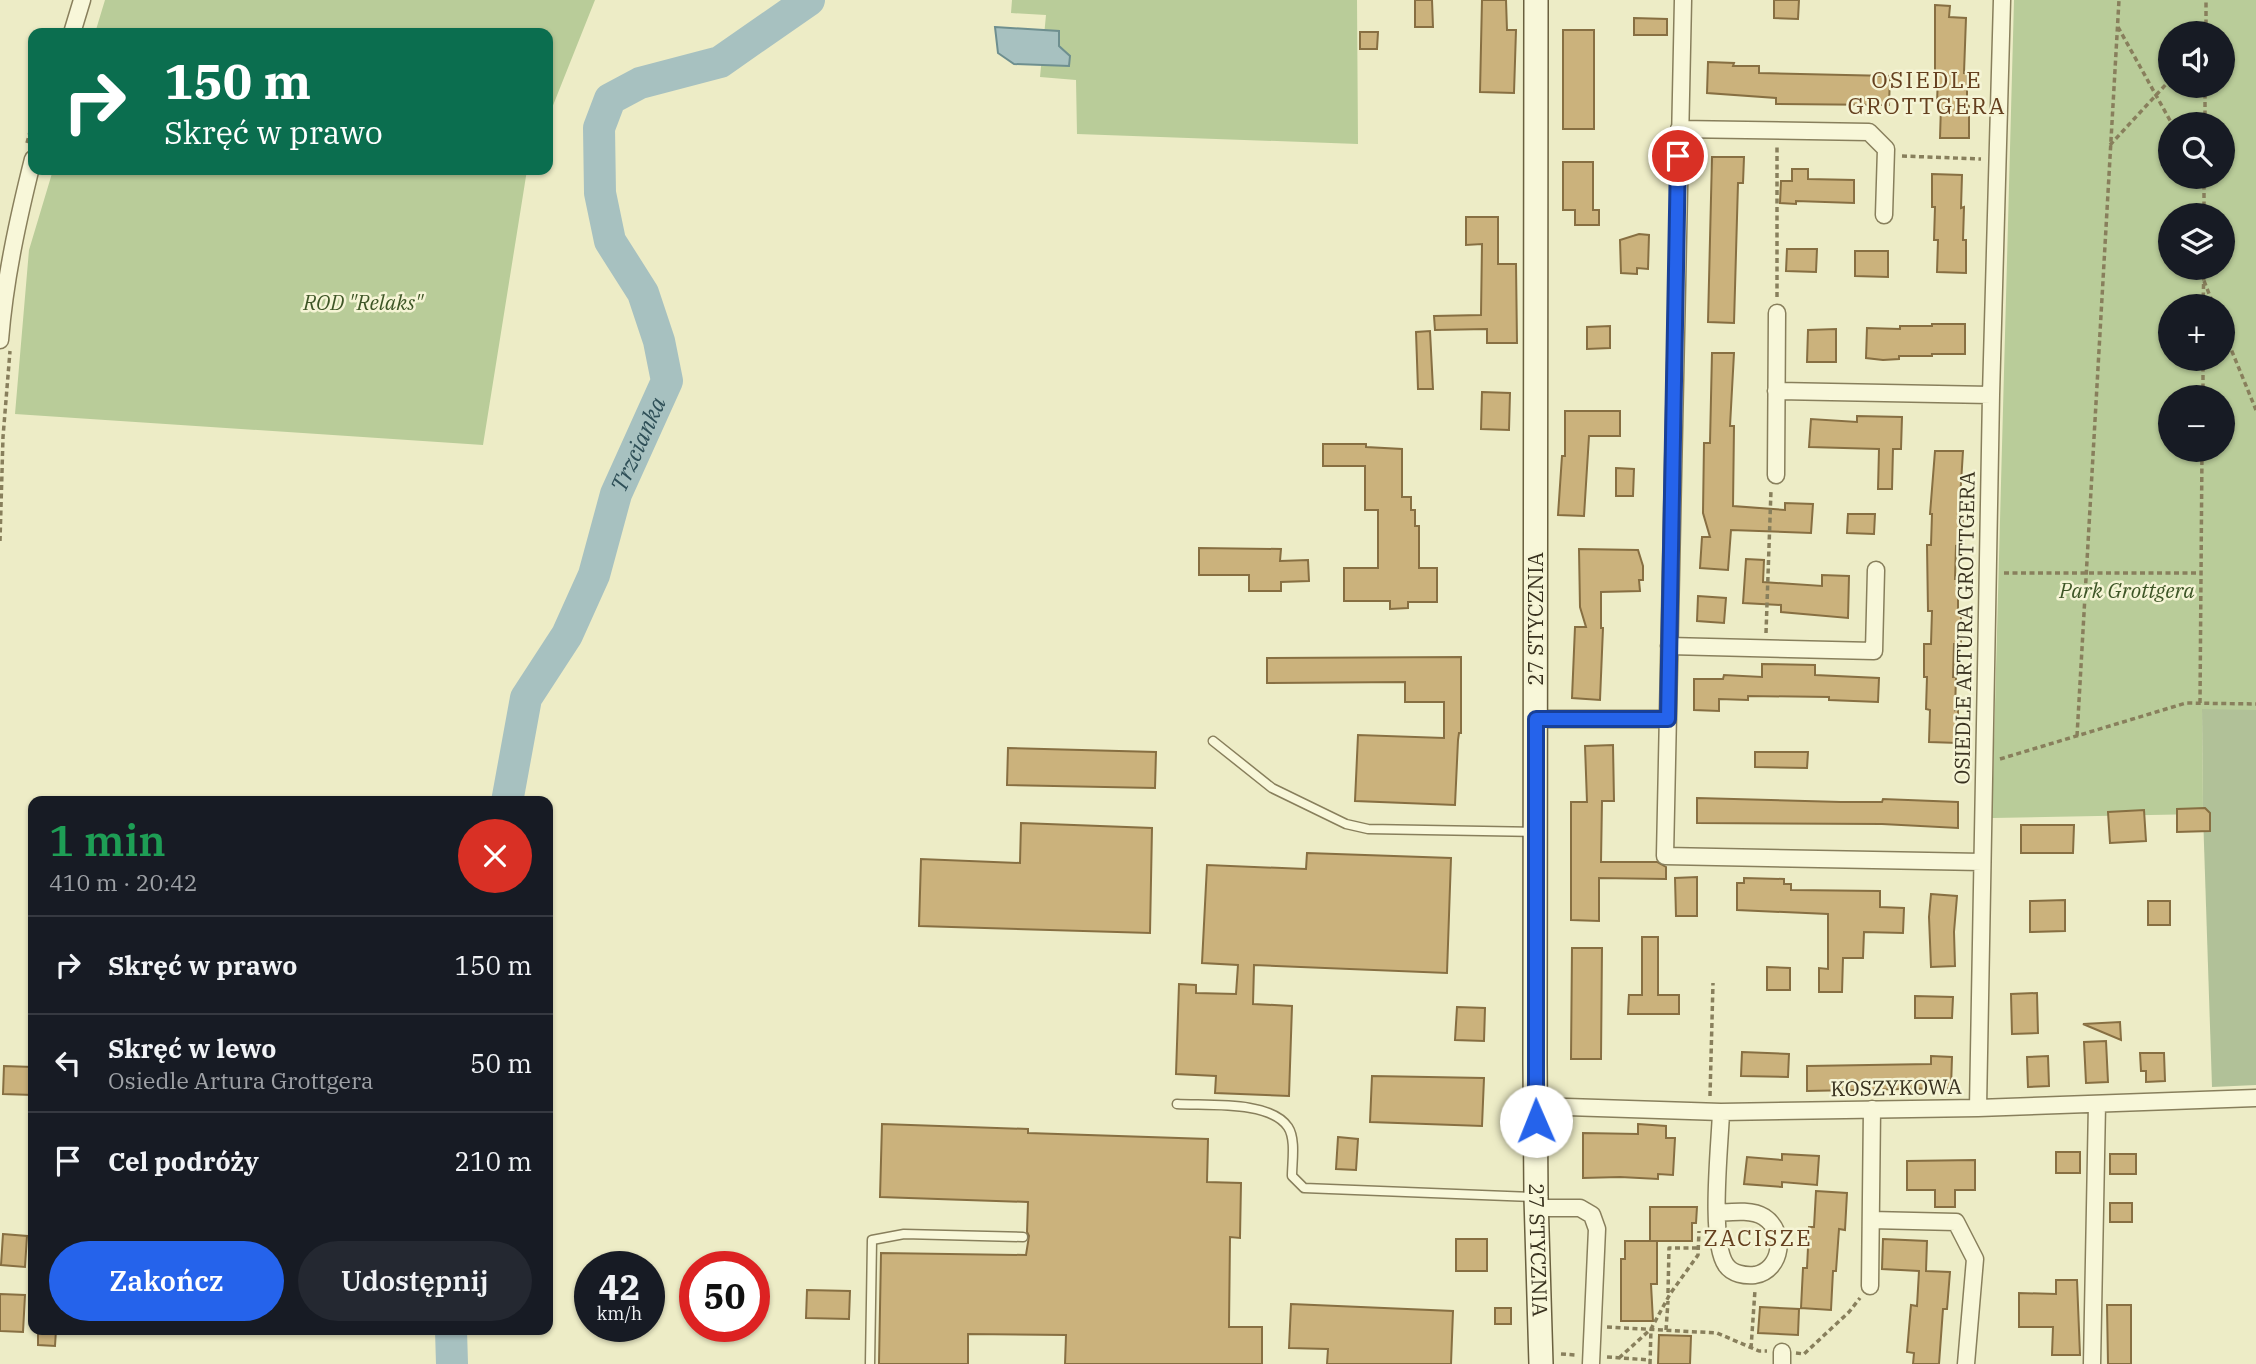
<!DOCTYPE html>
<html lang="pl">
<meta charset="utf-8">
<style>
body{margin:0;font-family:"IBM Plex Serif",serif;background:#242831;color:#f1f3f6;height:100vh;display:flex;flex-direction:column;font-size:26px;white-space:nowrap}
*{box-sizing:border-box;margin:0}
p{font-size:23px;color:#9ea1a6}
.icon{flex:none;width:38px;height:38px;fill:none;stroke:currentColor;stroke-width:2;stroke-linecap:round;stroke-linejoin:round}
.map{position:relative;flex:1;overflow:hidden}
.panel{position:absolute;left:28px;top:796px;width:525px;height:539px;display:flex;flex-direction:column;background:#171b24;border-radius:14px;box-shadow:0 2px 5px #0004}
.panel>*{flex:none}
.guide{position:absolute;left:28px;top:28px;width:525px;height:147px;border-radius:14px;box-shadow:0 2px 5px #0004;background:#0b6e4f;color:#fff;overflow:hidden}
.buttons{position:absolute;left:2158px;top:21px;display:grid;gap:14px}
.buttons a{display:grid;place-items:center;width:77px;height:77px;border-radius:50%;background:#171b24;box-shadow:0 2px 5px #0004;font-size:35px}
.speed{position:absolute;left:574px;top:1251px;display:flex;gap:14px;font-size:35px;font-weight:700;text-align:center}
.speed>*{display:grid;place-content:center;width:91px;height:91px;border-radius:50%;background:#171b24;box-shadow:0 2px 5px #0004;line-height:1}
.speed small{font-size:18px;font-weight:400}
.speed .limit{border:10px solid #d22;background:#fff;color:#111}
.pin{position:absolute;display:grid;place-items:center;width:60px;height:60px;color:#fff;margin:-30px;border:4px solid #fff;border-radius:50%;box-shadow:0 2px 7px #0007}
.me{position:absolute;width:77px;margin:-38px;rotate:359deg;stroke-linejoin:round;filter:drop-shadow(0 0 5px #0008)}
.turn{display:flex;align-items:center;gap:24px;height:147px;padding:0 21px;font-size:32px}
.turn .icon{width:91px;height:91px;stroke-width:2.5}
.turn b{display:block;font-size:49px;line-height:60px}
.round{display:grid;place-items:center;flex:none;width:74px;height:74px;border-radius:37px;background:#242831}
.overview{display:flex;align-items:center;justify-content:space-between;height:119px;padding:0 21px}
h1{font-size:42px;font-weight:600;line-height:52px;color:#1e9e55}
.primary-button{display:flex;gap:14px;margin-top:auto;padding:14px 21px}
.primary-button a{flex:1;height:80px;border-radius:42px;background:#2563eb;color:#fff;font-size:28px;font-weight:600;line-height:80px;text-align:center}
.primary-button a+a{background:#242831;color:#f1f3f6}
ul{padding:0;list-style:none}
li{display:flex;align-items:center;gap:21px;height:98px;padding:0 21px;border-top:2px solid #363941}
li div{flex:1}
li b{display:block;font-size:26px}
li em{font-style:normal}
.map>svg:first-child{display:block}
.green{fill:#b9cc99;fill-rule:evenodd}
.cemetery{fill:#b1c198}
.water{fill:#a7c1c0;stroke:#6e8f8f;stroke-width:2}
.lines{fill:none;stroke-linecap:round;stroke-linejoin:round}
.river{stroke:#a7c1c0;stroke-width:32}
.building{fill:#cbb27c;stroke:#876f42;stroke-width:2}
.lane-casing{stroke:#887f5c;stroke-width:11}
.street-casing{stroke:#887f5c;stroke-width:19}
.secondary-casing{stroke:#6a603f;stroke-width:26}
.path{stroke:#887f5c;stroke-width:3.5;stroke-dasharray:5 3.5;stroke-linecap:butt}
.lane{stroke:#f8f7d9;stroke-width:8}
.street{stroke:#f8f7d9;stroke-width:16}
.secondary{stroke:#f8f7d9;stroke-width:23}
.route-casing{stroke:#184099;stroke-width:18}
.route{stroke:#2563eb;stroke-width:12}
.labels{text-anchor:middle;stroke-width:5;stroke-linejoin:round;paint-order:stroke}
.park-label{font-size:21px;font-style:italic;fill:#3d5526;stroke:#f5f4d5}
.street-label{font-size:21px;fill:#39321f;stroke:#f5f4d5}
.neighbourhood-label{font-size:23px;letter-spacing:2px;fill:#65401f;stroke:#f5f4d5}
.water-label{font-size:23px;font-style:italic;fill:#2f5058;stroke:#f5f4d5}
</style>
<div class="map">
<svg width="2256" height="1364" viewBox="0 0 2256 1364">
<rect width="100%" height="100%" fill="#edecc6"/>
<!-- green -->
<path class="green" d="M105,0h490l-47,118v-85h-453z
M1012,0h345l1,144 -281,-10 -1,-54 -36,-3 6,-62 -35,-2z
M2014,0h242v710h-54l1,104 -211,4zM2170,33h52v53h-52zM2170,124h52v53h-52zM2170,215h52v53h-52zM2170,306h52v53h-52zM2170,397h52v53h-52z
M53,170h474l-44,275 -468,-31 14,-164z"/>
<!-- cemetery -->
<path class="cemetery" d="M2202,709l54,1v375l-44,2 -9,-273z"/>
<!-- water -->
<path class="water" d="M995,27l64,4v15l11,10 -1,10 -55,-2 -16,-11z"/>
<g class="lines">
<!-- river -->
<g class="river">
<path id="s1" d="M507,802l19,-104 41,-63 27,-60 22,-81 51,-113 -8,-40 -16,-48 -33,-52 -10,-48 -1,-65 11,-29 30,-16 80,-21 89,-62"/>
<path d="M451,1330l1,34"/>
</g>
</g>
<!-- building -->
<path class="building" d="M1415,0h17l1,27h-18z
M1482,0h24l1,30h9l-2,63 -34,-1z
M1774,0h25l-1,19 -24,-1z
M1935,5l15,1 -1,11 17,1 -2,55h3v32l2,1v32h-29l1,-33h-4l1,-32h-3z
M1634,18l33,1v16h-33z
M1563,30h31v99h-31z
M1360,32h18l-1,17h-17z
M1708,62l26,1 -1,3h26v7l131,3 -1,29 -113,-1v-6l-69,-5z
M1712,157h32l-1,26h-5l-4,140 -26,-1z
M1563,162h30v48h6v15h-24v-15h-12z
M1792,169h16v10l46,1v23l-58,-2v3l-16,-1 1,-22h11z
M1932,174l30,1 -1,33 3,-1 -1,33h3v33l-29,-1 1,-32h-4l1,-33h-3z
M1466,217h32v47h18l1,79h-30v-14l-52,1 -1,-14 47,-1 1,-71 -16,1z
M1639,234l10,1 -1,34 -11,-1v6l-16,-1 -1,-33z
M1787,249h30l-1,23 -30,-1z
M1855,251h33v26l-33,-1z
M1932,324h33v30h-33v2h-33v3l-16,1 -17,-2 1,-30 33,1v-3h32z
M1610,326v22l-23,1v-22z
M1836,329v33h-29l1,-32z
M1430,331l3,58h-15l-2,-57z
M1712,353h22l-4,73h4l-1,80 52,4v-7l28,1 -2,29 -80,-3 -3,40 -28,-2 2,-31h8l-7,-24 1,-70h6z
M1482,392l28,1 -1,37 -28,-1z
M1565,411h55v25h-31l-5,80 -26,-1 4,-59h3z
M1857,416l45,1 -1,32h-8l-1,40h-14l1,-40 -70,-2 2,-28 46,3z
M1323,444h43v3l36,2v48h9v13h4v16h4v42h18v34h-29v6l-18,1v-8h-46v-33h34v-58h-13v-44h-42z
M1935,451h28l-4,64h4l-2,32 -5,-1 -1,33h3v32h3v33h-7l-1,33h3l-1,33 3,-1v34l-29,-1 1,-32 -4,-1 1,-32h-3v-33h7l1,-33h-4l-1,-66h4l1,-31h-2z
M1616,468l18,1 -1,27h-17z
M1848,514h27l-1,20 -27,-1z
M1199,548l82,1 -1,12 28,-1 1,21 -28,1v9h-32v-16h-50z
M1579,549l59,1 5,16v14h-4l1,11 -39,1v36h2l-3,72 -28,-2 3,-71h11l-6,-20z
M1746,559l18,1 -1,22 59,4v-11l27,1 -1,42 -67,-6v-7l-38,-2z
M1698,596l28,2 -2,25 -27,-2z
M1461,657v76h-2l-1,7 -3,65 -100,-4 3,-66 86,3v-36h-39v-20l-138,1v-25z
M1762,664l53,1v10l64,3 -1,24 -49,-2v-3l-81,-1v4l-29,-1v12l-25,-1v-31h29l1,-4 38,2z
M1613,745l1,56h-12l-1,61h56l9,5v12l-67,-1v43l-28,-1v-118h16l-2,-56z
M1008,748l148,4 -1,36 -148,-3z
M1755,752h53l-1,16 -52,-1z
M1697,798l144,4h41l1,-3 75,3v26l-76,-4 -185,-1z
M2205,808l5,5v18l-33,1v-23z
M2144,810l2,31 -36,2 -2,-31z
M1021,823l131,5 -2,105 -231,-7 2,-67 99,4z
M2021,825h53l-1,28h-52z
M1307,853l144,5 -4,115 -193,-8 -1,39 39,2 -3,90 -74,-3 1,-17 -40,-2 3,-90 17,1v8l40,1 2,-29 -36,-2 5,-98 99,4z
M1697,877v39h-21l-1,-38z
M1744,878l40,1v5h7v6l89,1v16l24,1 -1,25 -39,-1 -1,26h-20l-1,34h-23v-24l9,1v-55l-91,-4v-27h7z
M1931,894l26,2 -3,36 1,34 -24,1 -2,-50z
M2065,900v31l-35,1v-31z
M2148,901h22v24h-22z
M1642,937h16v58h21v19h-51l1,-19h13z
M1572,948h30l-1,111h-30z
M1767,967l23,1v22h-23z
M2037,993l1,40 -26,1 -1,-40z
M1915,996l38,1 -1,21h-37z
M1457,1007l28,1 -1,33 -29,-1z
M2120,1022l1,18 -38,-16z
M2106,1041l2,41 -22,1 -2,-41z
M1742,1052l47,2 -1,23 -47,-1z
M2140,1053h24l1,28 -19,1v-11h-5z
M1931,1056l21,1 -1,31 -144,3v-25l124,-2z
M2048,1056l1,30 -21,1 -1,-30z
M4,1066l29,1v28l-30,-1z
M1372,1076l112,2 -2,48 -112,-4z
M882,1124l146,5v4l180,6 -1,43 34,1 -1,55 -10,-1 -1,90h33v37h-197l1,-29 -98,-1v30h-89l2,-111 145,2 3,-19 -2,-4 1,-30 -148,-5z
M1638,1124l28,2v12h9l-2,37 -15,-1v5l-38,-2 -37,1v-45l55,1z
M1338,1137l20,2 -2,31 -20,-1z
M2056,1152h24v21h-24z
M1782,1154l37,2 -2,29 -35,-3v5l-38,-3 3,-27 35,3z
M2110,1154h26v20h-26z
M1975,1160v30h-20v17h-20v-17h-28v-29z
M1816,1191l31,2 -2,37 -6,-1 -3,42h-3l-2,39 -30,-2 2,-40h4l2,-41h5z
M2110,1203h22v19h-22z
M1650,1207h47l-1,16h-4v18h-42z
M3,1234l24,2 -2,31 -24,-2z
M1456,1239h31v32h-31z
M1883,1239l44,2 -1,30 24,1 -3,37h-4l-4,55h-26l1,-11 -7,-1 4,-47 6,1 2,-35 -37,-2z
M1625,1241h32v43h-6l2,37h-32v-62h4z
M2056,1280h21l3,75h-28l1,-28h-34v-34l37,1z
M807,1290l43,1 -1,28 -43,-1z
M0,1294l25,1 -2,37 -23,-1z
M1291,1304l162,7 -2,53h-124l1,-15 -39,-1z
M2107,1305h24v59h-23z
M1760,1307l39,2 -1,26 -40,-2z
M1495,1308h16v16h-16z
M38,1330h18l-1,16 -17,-1z
M1659,1335l32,1 -1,28h-32z"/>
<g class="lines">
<defs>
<path id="lane" d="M1213,741l59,47 74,36 22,5 165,3
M1177,1104c29,2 93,-4 111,23 8,12 4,35 4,49l12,12 229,9
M870,1364l2,-124 32,-6 119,3"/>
<path id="street" d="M1683,0l-18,856 317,6
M72,33l10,-33
M1679,129l190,3 17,17 -2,66
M0,340c5,-62 18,-121 33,-181
M1776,391l215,4
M1776,475l1,-162
M1669,646l205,5 2,-81
M1536,719h132
M1536,1106l185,6 257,-4 278,-10
M1978,1108l13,-713 11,-395
M1536,1208h44l12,7 5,14 -6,135
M1717,1213c14,-1 35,-4 47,4 23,15 18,53 -9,58 -10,1 -23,-1 -29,-10 -17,-24 -6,-121 -5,-153
M1871,1220l85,2 19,37 -9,105
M1870,1286l2,-177
M1782,1364v-12
M2092,1364l5,-260"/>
<g id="secondary">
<path id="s2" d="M1536,0l-1,1063 1,134 5,167"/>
</g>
</defs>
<!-- lane casing -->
<use href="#lane" class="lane-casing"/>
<!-- street casing -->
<use href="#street" class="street-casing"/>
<!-- secondary casing -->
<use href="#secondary" class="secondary-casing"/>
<!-- path -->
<path class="path" d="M2118,27l54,97
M2206,33v-33
M2205,124v-38
M27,143l6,-22
M2110,145l60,-65
M1902,156l79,3
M2204,215v-38
M2204,281l10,25
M1777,297v-150
M2203,306l1,-38
M2222,327l34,83
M2203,397v-38
M0,541l3,-104 7,-86
M2004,573h197
M1766,633l5,-143
M2200,703l2,-253
M2077,736l42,-736
M2000,759l186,-56 70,1
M1710,1096l3,-113
M1668,1293l1,-45h31
M1607,1327l110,6 42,18h8
M1666,1330l2,-29
M1751,1348l4,-58
M1796,1353l8,1 45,-42 11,-14
M1561,1354l14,1
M1607,1357l43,3
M1619,1358l32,-29 19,-35 28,-39 1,-24
M1650,1364l1,-35"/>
<!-- lane -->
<use href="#lane" class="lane"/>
<!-- street -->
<use href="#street" class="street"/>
<!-- secondary -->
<use href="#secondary" class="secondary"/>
</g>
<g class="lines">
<defs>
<path id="route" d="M1536,1121v-402h132l10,-563"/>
</defs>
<!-- route casing -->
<use href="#route" class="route-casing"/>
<!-- route -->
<use href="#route" class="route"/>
</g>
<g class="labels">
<!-- park labels -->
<g class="park-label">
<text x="363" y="310">ROD "Relaks"</text>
<text x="2127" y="598">Park Grottgera</text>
</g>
<!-- street labels -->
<g class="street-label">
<text transform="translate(1536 619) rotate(-90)" y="7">27 STYCZNIA</text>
<text transform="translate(1965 628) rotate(-89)" y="7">OSIEDLE ARTURA GROTTGERA</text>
<text transform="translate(1896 1088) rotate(-1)" y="7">KOSZYKOWA</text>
<text dy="7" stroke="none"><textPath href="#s2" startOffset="1250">27 STYCZNIA</textPath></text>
</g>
<!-- neighbourhood labels -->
<g class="neighbourhood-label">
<text x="1927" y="88">OSIEDLE<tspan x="1927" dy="26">GROTTGERA</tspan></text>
<text x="1758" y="1246">ZACISZE</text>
</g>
<!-- water labels -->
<g class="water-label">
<text dy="8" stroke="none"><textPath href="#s1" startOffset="385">Trzcianka</textPath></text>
</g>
</g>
</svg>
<div class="buttons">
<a><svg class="icon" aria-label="sound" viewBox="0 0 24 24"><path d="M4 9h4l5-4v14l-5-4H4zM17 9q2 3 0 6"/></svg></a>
<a><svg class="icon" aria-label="search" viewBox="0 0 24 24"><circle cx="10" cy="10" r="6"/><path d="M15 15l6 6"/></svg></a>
<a><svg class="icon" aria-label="layers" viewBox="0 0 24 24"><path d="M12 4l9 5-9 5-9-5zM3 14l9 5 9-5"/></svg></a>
<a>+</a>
<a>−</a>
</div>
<div class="speed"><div>42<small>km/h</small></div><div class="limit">50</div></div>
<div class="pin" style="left:1678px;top:156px;background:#d93025"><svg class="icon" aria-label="arrive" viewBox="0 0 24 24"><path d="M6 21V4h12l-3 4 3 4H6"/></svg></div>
<svg class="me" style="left:1536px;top:1121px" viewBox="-20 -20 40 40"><circle r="19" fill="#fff"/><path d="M0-13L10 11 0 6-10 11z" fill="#2563eb"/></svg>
<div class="guide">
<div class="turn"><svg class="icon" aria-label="right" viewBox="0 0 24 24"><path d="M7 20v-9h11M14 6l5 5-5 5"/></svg><div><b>150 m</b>Skręć w prawo</div></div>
</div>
<section class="panel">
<div class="overview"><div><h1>1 min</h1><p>410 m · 20:42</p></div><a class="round" style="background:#d93025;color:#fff"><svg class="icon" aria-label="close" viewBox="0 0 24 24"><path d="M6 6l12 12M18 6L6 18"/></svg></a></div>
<ul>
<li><svg class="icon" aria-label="right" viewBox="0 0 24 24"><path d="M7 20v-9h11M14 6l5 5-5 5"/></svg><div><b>Skręć w prawo</b></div><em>150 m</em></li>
<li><svg class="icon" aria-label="left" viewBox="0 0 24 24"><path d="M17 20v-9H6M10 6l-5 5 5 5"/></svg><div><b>Skręć w lewo</b><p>Osiedle Artura Grottgera</p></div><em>50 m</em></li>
<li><svg class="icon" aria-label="arrive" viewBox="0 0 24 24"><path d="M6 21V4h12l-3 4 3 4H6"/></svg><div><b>Cel podróży</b></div><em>210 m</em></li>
</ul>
<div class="primary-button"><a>Zakończ</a><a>Udostępnij</a></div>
</section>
</div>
